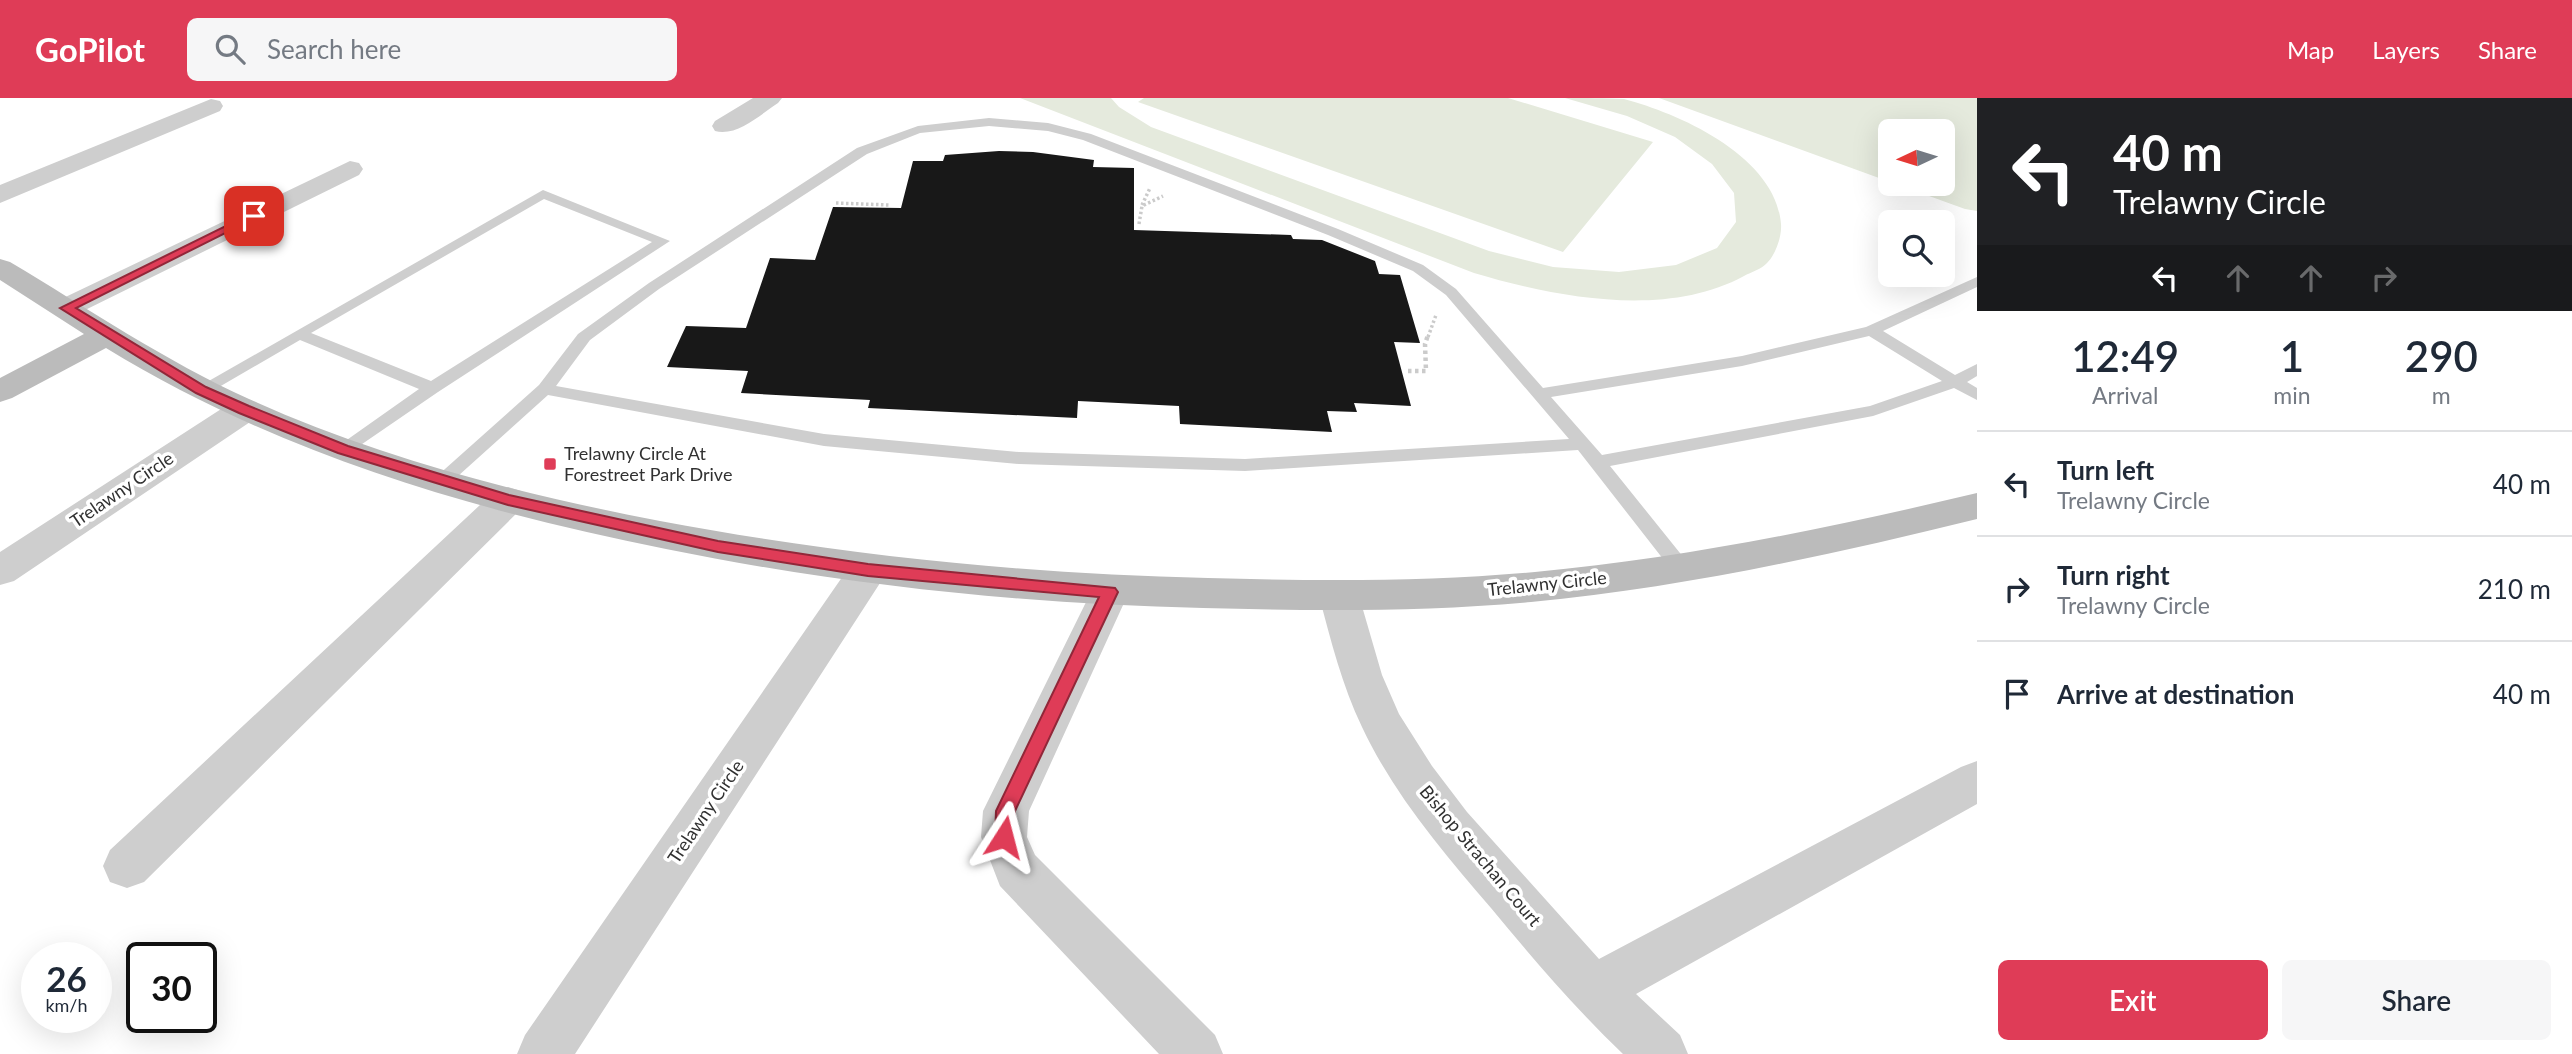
<!DOCTYPE html>
<style>
body{margin:0;font-family:Lato,sans-serif;background:#f6f6f7;color:#1f2937;height:100vh;display:flex;flex-direction:column;font-size:26px;white-space:nowrap}
*{box-sizing:border-box;margin:0}
p{font-size:23px;color:#747a83}
.icon{flex:none;width:38px;height:38px;fill:none;stroke:currentColor;stroke-width:2;stroke-linecap:round;stroke-linejoin:round}
.map{position:relative;flex:1;overflow:hidden}
.sheet{display:flex;flex-direction:column;background:#fff;width:595px}
.sheet>*{flex:none}
.guide{background:#202124;color:#fff;overflow:hidden}
.needle{width:46px;rotate:266deg}
.buttons{position:absolute;left:1878px;top:21px;display:grid;gap:14px}
.buttons a{display:grid;place-items:center;width:77px;height:77px;border-radius:10px;background:#fff;box-shadow:0 7px 28px #0002;font-size:35px}
.speed{position:absolute;left:21px;top:844px;display:flex;gap:14px;font-size:35px;font-weight:700;text-align:center}
.speed>*{display:grid;place-content:center;width:91px;height:91px;border-radius:50%;background:#fff;box-shadow:0 7px 28px #0002;line-height:1}
.speed small{font-size:18px;font-weight:400}
.speed .limit{border:4px solid #111;border-radius:10px;background:#fff;color:#111}
.pin{position:absolute;display:grid;place-items:center;width:60px;height:60px;color:#fff;margin:-30px;border-radius:14px;box-shadow:0 4px 10px #0006}
.me{position:absolute;width:77px;margin:-38px;rotate:9deg;stroke-linejoin:round;filter:drop-shadow(0 0 5px #0008)}
.turn{display:flex;align-items:center;gap:24px;height:147px;padding:0 21px;font-size:32px}
.turn .icon{width:91px;height:91px;stroke-width:2.5}
.turn b{display:block;font-size:49px;line-height:60px}
.lanes{display:flex;align-items:center;height:66px;padding:0 21px;background:#0003;justify-content:center;gap:35px;direction:ltr}
.lanes .off{opacity:.35}
.eta{display:flex;justify-content:space-evenly;align-items:center;height:119px;text-align:center}
.eta b{font-size:42px;font-weight:600;line-height:49px}
.cta{display:flex;gap:14px;margin-top:auto;padding:14px 21px}
.cta a{flex:1;height:80px;border-radius:10px;background:#df3c57;color:#fff;font-size:28px;font-weight:600;line-height:80px;text-align:center}
.cta a+a{background:#f6f6f7;color:#1f2937}
ul{padding:0;list-style:none}
li{display:flex;align-items:center;gap:21px;height:105px;padding:0 21px;border-top:2px solid #e0e1e3}
li div{flex:1}
li b{display:block;font-size:26px}
li em{font-style:normal}
header{display:flex;align-items:center;gap:42px;box-sizing:border-box;height:98px;padding:0 35px;background:#df3c57;color:#fff}
header strong{font-size:33px}
nav{display:flex;gap:38px;margin-inline-start:auto;font-size:24px}
.search{width:490px;height:63px;background:#f6f6f7;display:flex;align-items:center;gap:18px;box-sizing:border-box;padding:0 24px;border-radius:10px;color:#747a83;font-size:26px}
main{display:flex;flex:1;min-height:0}
.map>svg:first-child{display:block}
.green{fill:#e5eadd}
.building{fill:#181818}
.lines{fill:none;stroke-linecap:round;stroke-linejoin:round}
.path-far1{stroke:#cbcbcb;stroke-width:3.5;stroke-dasharray:2.5 2.5;stroke-linecap:butt}
.path{stroke:#cbcbcb;stroke-width:4.5;stroke-dasharray:3.5 3.5;stroke-linecap:butt}
.lane{fill:#cecece;fill-rule:evenodd}
.street{fill:#cecece;fill-rule:evenodd}
.secondary{fill:#bbb;fill-rule:evenodd}
.route{fill:#df3c57;stroke:#912739;stroke-width:2}
.poi-dot{fill:#df3c57;stroke:#fff;stroke-width:2.5}
.labels{text-anchor:middle;stroke-width:7;stroke-linejoin:round;paint-order:stroke}
.poi-label{font-size:18px;fill:#313131;stroke:#fff;text-anchor:start}
.street-label{font-size:18px;fill:#313131;stroke:#fff}
</style>
<header>
<strong>GoPilot</strong>
<div class="search"><svg class="icon" aria-label="search" viewBox="0 0 24 24"><circle cx="10" cy="10" r="6"/><path d="M15 15l6 6"/></svg>Search here</div>
<nav><a>Map</a><a>Layers</a><a>Share</a></nav>
</header>
<main>
<div class="map">
<svg width="1977" height="956" viewBox="0 0 1977 956">
<rect width="100%" height="100%" fill="#fff"/>
<!-- green -->
<path class="green" d="M1020,0h91l8,9 32,20 338,124 64,16 66,5 57,-7 41,-17 19,-26 -2,-29 -22,-29 -37,-27 -48,-21 -62,-18c19,0 41,0 59,1 57,15 152,58 157,125 1,12 -5,30 -14,39 -5,6 -16,9 -23,13 -79,43 -189,21 -270,-3z
M1144,0h364l145,44 -90,110 -425,-150z
M1659,0h318v113l-12,-2 -69,-25h46v-53h-52v51z"/>
<!-- building -->
<path class="building" d="M999,53l34,1 61,8 -1,7 41,1v62l157,5 2,4 29,1 53,21 4,13 21,1 20,68 -26,-1 17,64 -57,-3 3,9 -30,-1 5,21 -152,-8 -1,-18 -101,-5 -1,17 -209,-10 2,-8 -129,-7 7,-22 -81,-4 19,-41 60,2 24,-70 45,2 18,-53 68,1 12,-47h30l2,-6z"/>
<g class="lines">
<!-- path-far1 -->
<path class="path-far1" d="M836,105l53,2
M1142,107l8,-17
M1139,126l3,-18 21,-10
M1428,239l8,-22"/>
<!-- path -->
<path class="path" d="M1408,273h18l-1,-27 3,-9"/>
<!-- lane -->
<path class="lane" d="M989,20l59,5 43,11 247,95 85,36 33,24 87,99 199,-32 124,-29 111,-50v10l-94,44 72,44 22,-11v12l-10,6 10,6v12l-23,-12 -81,28 -263,50 78,97 3,5 -3,5 -7,2 -7,-2 -96,-123 -333,21 -226,-7 -195,-18 -276,-51 -100,90h-12l-3,-4 3,-4 103,-92 39,-51 71,-51 208,-135 61,-22zM989,28l59,5 35,9 245,95 85,36 33,24 123,144 -324,20 -226,-7 -195,-18 -268,-48 34,-46 69,-51 208,-135 53,-21zM1869,238l73,45 -72,25 -268,49 -51,-58 191,-31z
M543,92l127,51 -232,151 -89,61 -6,2 -9,-6 85,-60 -119,-49 -93,54h-12l-2,-4zM544,101l108,43 -221,139 -120,-48z"/>
<!-- street -->
<path class="street" d="M753,0h29l-4,5c-17,11 -41,34 -63,28l-3,-5 3,-5z
M211,1l9,2 3,5 -3,5 -220,92v-18z
M350,63l9,2 4,6 -4,6 -282,139 -11,3 -11,-3 -4,-6 4,-6z
M244,301l12,3 5,8 -5,8 -242,163 -14,4v-33l232,-150z
M508,389l13,4 5,9 -5,9 -377,373 -17,6 -17,-6 -7,-16 7,-16 385,-359z
M868,458l14,4 5,10 -5,10 -307,474h-58l8,-19 329,-475z
M1110,479l14,4 5,11 -100,219 -2,26 8,18 180,180 8,19h-64l-159,-168 -19,-49 2,-26 108,-219 5,-11z
M1339,483l14,4 6,11 23,79 17,39 33,52 35,46 132,147 362,-192 16,-6v43l-341,190 44,41 8,19h-65c-48,-46 -90,-95 -132,-146 -48,-56 -97,-113 -129,-181 -20,-42 -31,-86 -43,-131l6,-11z"/>
<!-- secondary -->
<path class="secondary" d="M0,161l10,3c79,47 155,99 239,137 130,59 271,95 411,122 181,34 364,53 548,57 109,3 218,4 327,-6 149,-14 296,-44 442,-79v26c-147,36 -295,69 -446,83 -109,10 -219,9 -328,6 -180,-4 -360,-23 -537,-59 -195,-39 -389,-96 -560,-201l-94,50 -12,4v-24l84,-44 -84,-54z"/>
</g>
<!-- route -->
<path class="route" d="M250,116l9,2 -183,92 130,79 43,19 99,40 161,49 209,46 150,23 247,24 3,4 -103,219 -4,32 -7,3 -6,-3 -3,-6 1,-26 103,-214 -231,-21 -150,-24 -210,-47 -170,-52 -99,-40 -43,-20 -136,-85z"/>
<!-- markers -->
<rect class="poi-dot" x="543" y="359" width="14" height="14" rx="3.5"/>
<g class="labels">
<!-- poi labels -->
<g class="poi-label">
<text x="564" y="362">Trelawny Circle At<tspan x="564" dy="21">Forestreet Park Drive</tspan></text>
</g>
<!-- street labels -->
<g class="street-label">
<text transform="translate(122 392) rotate(-34)" y="6">Trelawny Circle</text>
<text transform="translate(1547 486) rotate(-6)" y="6">Trelawny Circle</text>
<text transform="translate(706 714) rotate(-56)" y="6">Trelawny Circle</text>
<text transform="translate(1480 758) rotate(50)" y="6">Bishop Strachan Court</text>
</g>
</g>
</svg>
<div class="buttons">
<a><svg class="needle" viewBox="-14 -14 28 28"><path d="M0-13l5 13h-10z" fill="#e53935"/><path d="M0 13l5-13h-10z" fill="#747a83"/></svg></a>
<a><svg class="icon" aria-label="search" viewBox="0 0 24 24"><circle cx="10" cy="10" r="6"/><path d="M15 15l6 6"/></svg></a>
</div>
<div class="speed"><div>26<small>km/h</small></div><div class="limit">30</div></div>
<div class="pin" style="left:254px;top:118px;background:#d93025"><svg class="icon" aria-label="arrive" viewBox="0 0 24 24"><path d="M6 21V4h12l-3 4 3 4H6"/></svg></div>
<svg class="me" style="left:1004px;top:739px" viewBox="-20 -20 40 40"><path d="M0-17L14 15 0 8-14 15z" fill="#df3c57" stroke="#fff" stroke-width="4"/></svg>
</div>
<section class="sheet">
<div class="guide">
<div class="turn"><svg class="icon" aria-label="left" viewBox="0 0 24 24"><path d="M17 20v-9H6M10 6l-5 5 5 5"/></svg><div><b>40 m</b>Trelawny Circle</div></div>
<div class="lanes"><svg class="icon" aria-label="left" viewBox="0 0 24 24"><path d="M17 20v-9H6M10 6l-5 5 5 5"/></svg><svg class="icon off" aria-label="ahead" viewBox="0 0 24 24"><path d="M12 20V5M6 11l6-6 6 6"/></svg><svg class="icon off" aria-label="ahead" viewBox="0 0 24 24"><path d="M12 20V5M6 11l6-6 6 6"/></svg><svg class="icon off" aria-label="right" viewBox="0 0 24 24"><path d="M7 20v-9h11M14 6l5 5-5 5"/></svg></div>
</div>
<div class="eta">
<div><b>12:49</b><p>Arrival</p></div>
<div><b>1</b><p>min</p></div>
<div><b>290</b><p>m</p></div>
</div>
<ul>
<li><svg class="icon" aria-label="left" viewBox="0 0 24 24"><path d="M17 20v-9H6M10 6l-5 5 5 5"/></svg><div><b>Turn left</b><p>Trelawny Circle</p></div><em>40 m</em></li>
<li><svg class="icon" aria-label="right" viewBox="0 0 24 24"><path d="M7 20v-9h11M14 6l5 5-5 5"/></svg><div><b>Turn right</b><p>Trelawny Circle</p></div><em>210 m</em></li>
<li><svg class="icon" aria-label="arrive" viewBox="0 0 24 24"><path d="M6 21V4h12l-3 4 3 4H6"/></svg><div><b>Arrive at destination</b></div><em>40 m</em></li>
</ul>
<div class="cta"><a>Exit</a><a>Share</a></div>
</section>
</main>
